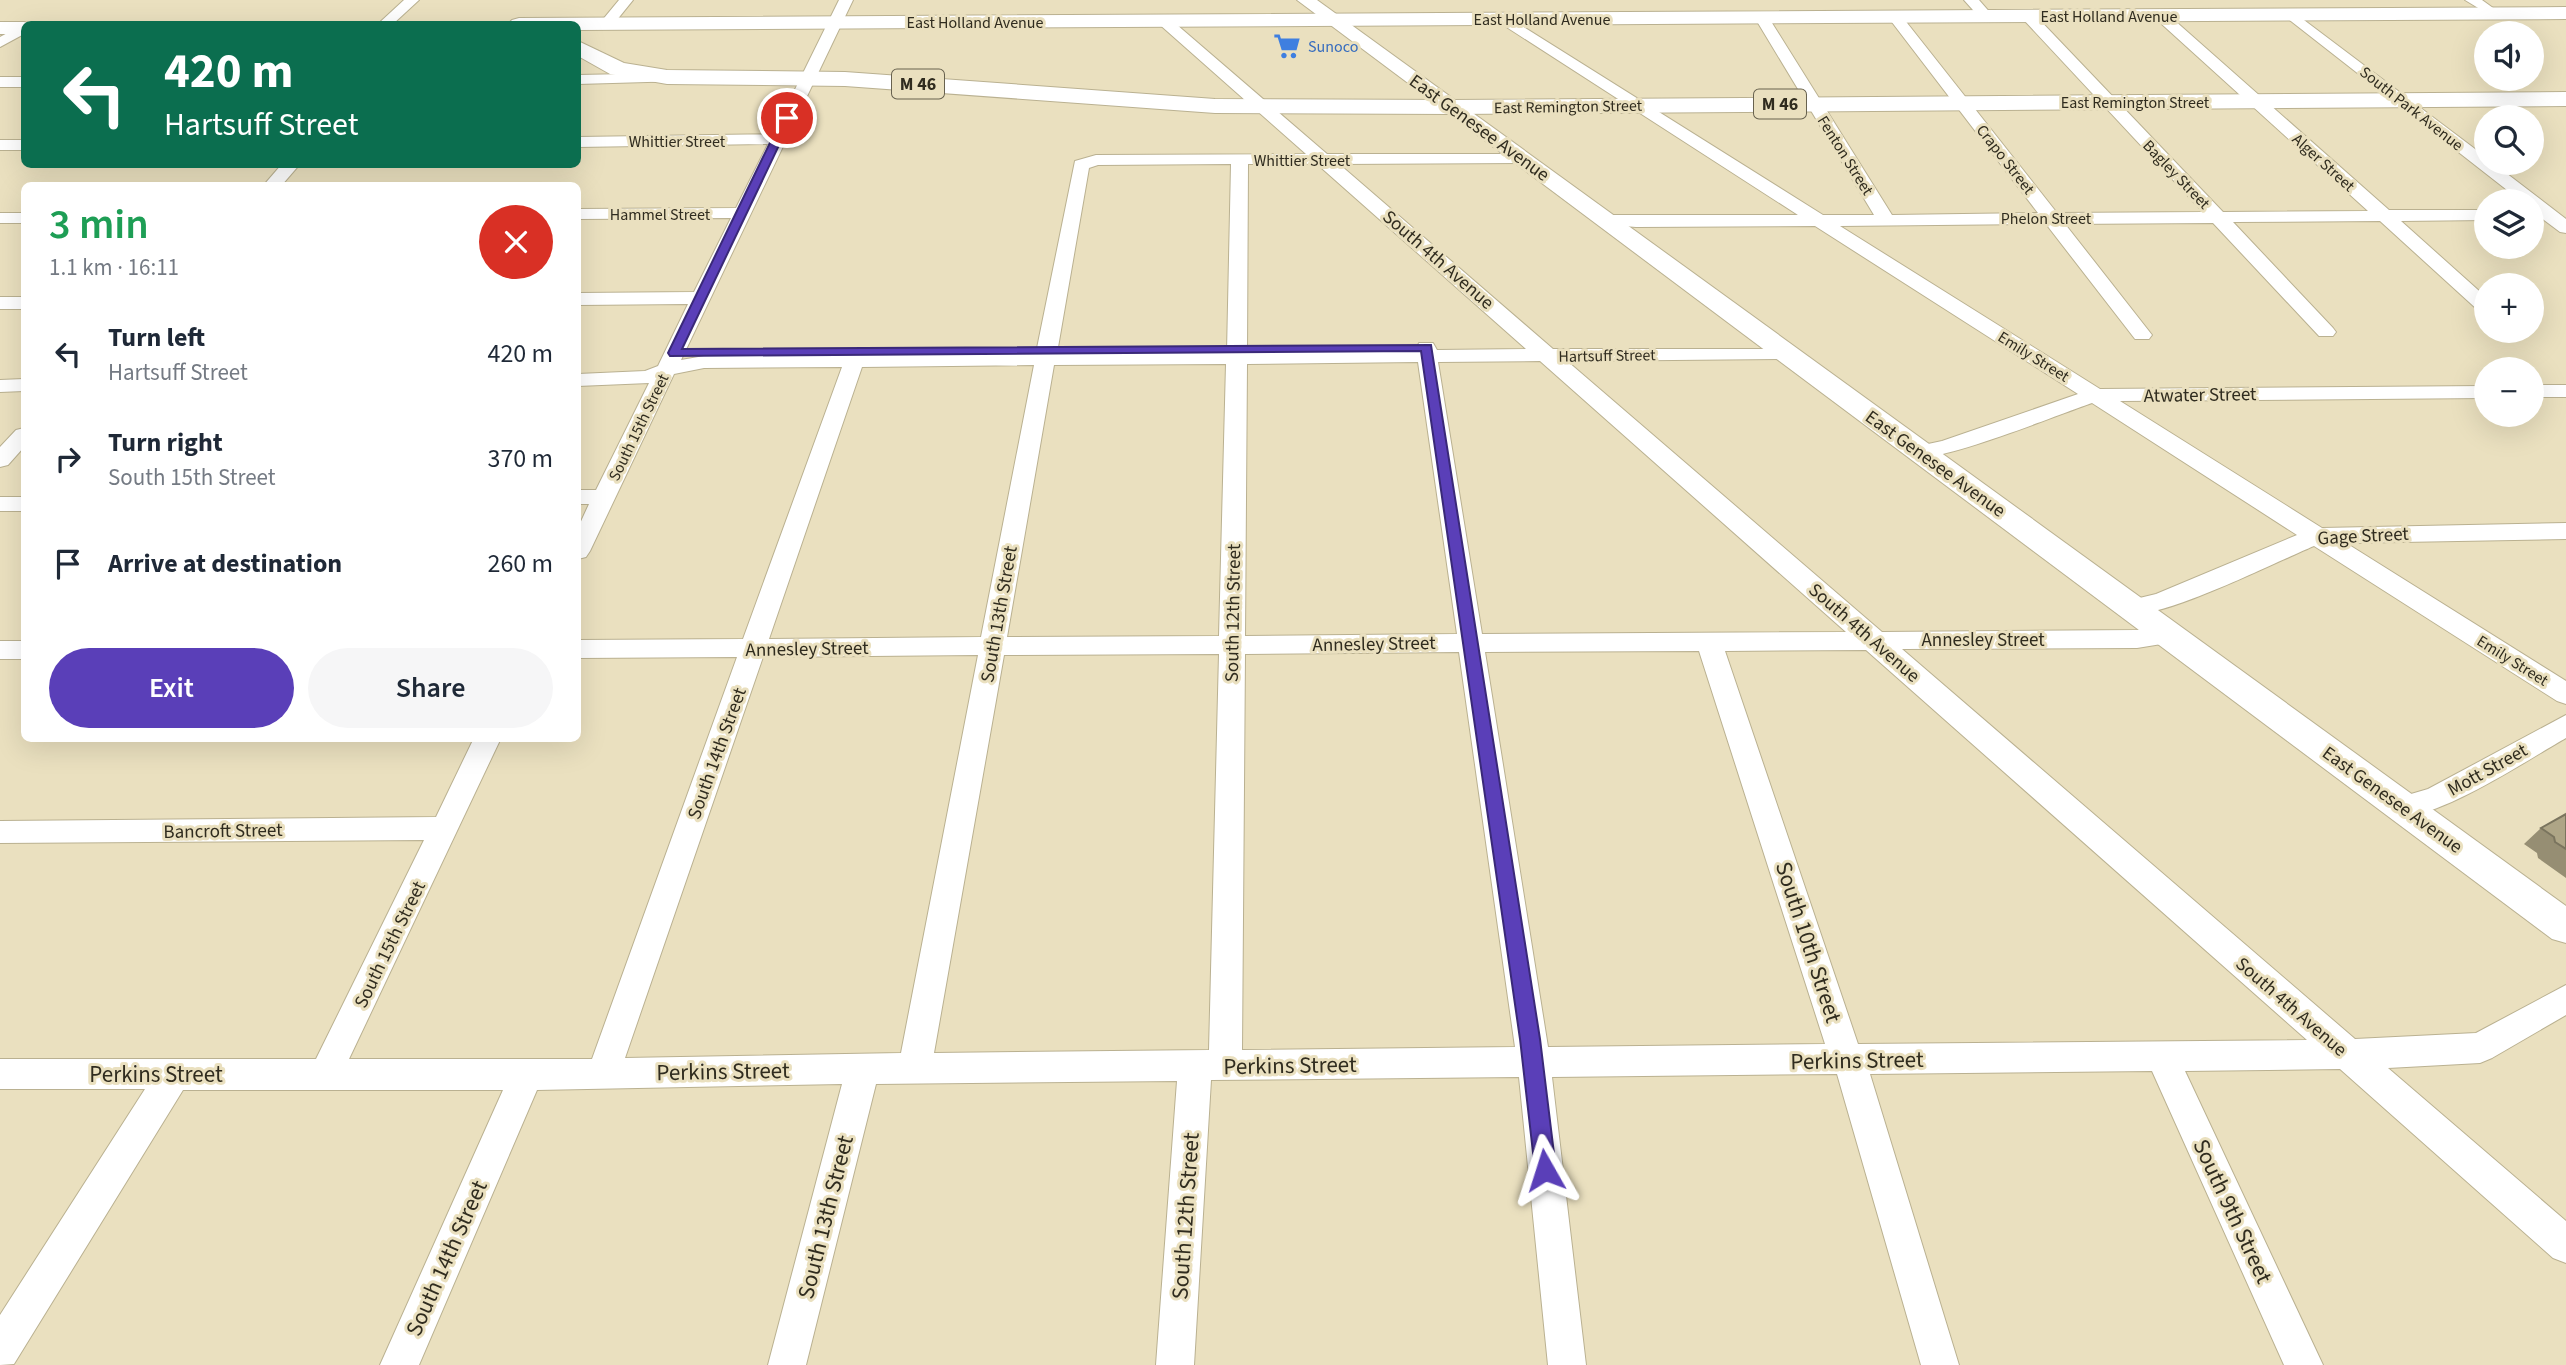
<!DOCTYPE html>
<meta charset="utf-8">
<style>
body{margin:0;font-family:"Source Sans 3",sans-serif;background:#f6f6f7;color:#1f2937;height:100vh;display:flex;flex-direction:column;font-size:26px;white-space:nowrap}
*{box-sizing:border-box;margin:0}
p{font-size:23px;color:#747a83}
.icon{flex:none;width:38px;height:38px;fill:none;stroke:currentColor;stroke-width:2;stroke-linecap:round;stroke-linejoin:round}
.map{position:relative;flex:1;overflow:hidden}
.panel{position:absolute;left:21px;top:182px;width:560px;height:560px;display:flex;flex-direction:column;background:#fff;border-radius:10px;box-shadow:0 7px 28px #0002}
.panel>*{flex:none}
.guide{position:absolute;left:21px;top:21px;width:560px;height:147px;border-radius:10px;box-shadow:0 7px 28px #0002;background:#0b6e4f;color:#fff;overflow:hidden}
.tools{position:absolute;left:2474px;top:21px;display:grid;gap:14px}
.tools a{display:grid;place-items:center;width:70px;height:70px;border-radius:50%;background:#fff;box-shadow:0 7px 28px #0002;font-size:35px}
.pin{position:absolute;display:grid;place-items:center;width:60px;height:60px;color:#fff;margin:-30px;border:4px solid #fff;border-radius:50%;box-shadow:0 2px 7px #0007}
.me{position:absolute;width:77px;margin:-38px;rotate:354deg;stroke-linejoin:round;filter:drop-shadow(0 0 5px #0008)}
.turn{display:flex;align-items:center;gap:24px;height:147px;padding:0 28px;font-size:32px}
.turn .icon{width:91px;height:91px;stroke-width:2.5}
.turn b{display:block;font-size:49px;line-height:60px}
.round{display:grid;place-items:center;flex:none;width:74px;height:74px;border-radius:37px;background:#f6f6f7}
.headline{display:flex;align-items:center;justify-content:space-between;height:119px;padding:0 28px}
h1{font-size:42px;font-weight:600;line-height:52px;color:#1e9e55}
.cta{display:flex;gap:14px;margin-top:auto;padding:14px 28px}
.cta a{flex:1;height:80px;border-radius:42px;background:#5a3fb8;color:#fff;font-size:28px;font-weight:600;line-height:80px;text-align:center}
.cta a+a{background:#f6f6f7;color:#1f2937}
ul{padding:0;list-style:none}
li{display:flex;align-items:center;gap:21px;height:105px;padding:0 28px}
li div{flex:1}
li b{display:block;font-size:26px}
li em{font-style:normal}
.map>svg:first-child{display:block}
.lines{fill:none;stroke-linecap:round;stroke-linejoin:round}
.minor-casing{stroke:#bab191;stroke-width:2}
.major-casing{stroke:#bab191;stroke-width:2}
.highway-casing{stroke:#bab191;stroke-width:2}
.minor{fill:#fff;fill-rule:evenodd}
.major{fill:#fff;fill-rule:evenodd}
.highway{fill:#fff;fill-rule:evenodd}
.wall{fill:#968e73}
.building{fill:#aea586;stroke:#7a745e;stroke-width:2}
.route{fill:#5a3fb8;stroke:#3a2978;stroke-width:2}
.labels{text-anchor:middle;stroke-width:6;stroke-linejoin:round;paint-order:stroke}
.far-street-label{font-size:16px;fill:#302c1f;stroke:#eae0bf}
.far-shop-label{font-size:16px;fill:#366cbe;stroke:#eae0bf;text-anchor:start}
.shield{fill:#eae0bf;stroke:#68624f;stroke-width:2}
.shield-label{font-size:18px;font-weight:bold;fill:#302c1f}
.street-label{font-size:19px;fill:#302c1f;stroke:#eae0bf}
.near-street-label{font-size:23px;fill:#302c1f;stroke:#eae0bf}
</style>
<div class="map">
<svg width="2566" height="1365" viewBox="0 0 2566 1365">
<rect width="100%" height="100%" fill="#eae0bf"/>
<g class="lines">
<defs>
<path id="minor" d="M404,0h15l-26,24h-15z
M619,0h14l-21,26h-10l-2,-3z
M839,0h14l-172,360 23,-4 142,-1 4,-6h14l3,6 169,-2 39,-192 21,-6 210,-1 -147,-130 -2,-3 7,-4 5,1 158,136h201l2,4 -2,4 -6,1 -183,1 214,185h241l3,4 -3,4 -7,2 -220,2 315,271 255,-2 34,-4 9,3 4,6 -4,6 -43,7 -235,1 453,390 121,-6 90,-48v30l-74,43 -12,5 -92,5 178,153v42l-13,-5 -213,-189 -155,2 138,294h-39l-132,-294 -282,3 89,291h-38l-84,-291 -285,3 34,288h-38l-29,-288 -308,3 -17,285h-38l21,-284 -301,3 -70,281h-38l74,-281 -305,6 -118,275h-39l123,-275h-320l-169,274 -14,1v-50l145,-226h-145v-30h316l108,-219 -424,3v-22l436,-4 38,-79h27l-152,321h243l145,-402 -159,1v-18l165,-1 99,-272 -138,1 -30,6 -84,177 -4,6 -8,2v-31l11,-24h-11v-14h18l53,-107 -71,3v-12l67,-3 13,-5 30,-62 -110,1v-12l116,-1 37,-74 -153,1v-10l158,-1 32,-64 -190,3v-10l195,-3zM1231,164l-4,188 -170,1 32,-185 9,-3zM1248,164h69l209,185 -89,1 -4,-7h-14l-3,7 -169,1zM1540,361l306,271 -364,2 -44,-272zM1418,362l39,272 -212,2 2,-272zM1226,364l-7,272 -212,1 47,-272zM1034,365l-53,272 -212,2 93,-272zM1866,650l441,390 -449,4 -133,-393zM1699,651l126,393 -277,3 -63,-395zM1459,652l56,395 -273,3 3,-396zM1219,654l-10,396 -275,3 70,-398zM978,655l-77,398 -276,5 138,-401z
M1964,0h15l14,16 -7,4 -5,-1z
M2465,0h17l18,13 -7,4z
M2160,11l5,1 224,198h98v10l-86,1 86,77v16l-7,-2 -100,-91 -147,1 100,106 3,4 -3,4h-14l-106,-113 -148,1 87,111 -3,4h-14l-89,-115 -206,2 260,163 387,-3v12l-367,3 202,127 244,-5v16l-220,4 220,138v23l-9,-3 -243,-155c-36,15 -158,77 -191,68l-3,-6 3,-6 33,-8 141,-59 -205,-132c-32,11 -153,60 -178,54l-3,-5 3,-5 28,-6 136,-47 -263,-168 -179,1 -36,-3 -3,-4 9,-5h192l-304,-196 7,-4 5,1 317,199h51l-119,-197 2,-3h10l125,200 146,-2 -150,-196 2,-3h10l157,199 146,-1 -180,-193 -2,-3 7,-4 5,1 190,199 145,-1 -213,-193v-6z
M2292,11l195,147v5h6l73,56v14l-6,-1 -28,-21v-10h-11l-234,-183v-6z
M24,24h3h-3v10l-24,13v-10z
M677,73l5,2 3,3 -3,3 -104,3v-9z
M0,77h24v10h-24z
M0,140h24v10h-24z
M282,164h18l-19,22h-18z
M0,213h24v10h-24z
M0,297h24v12h-24z
M24,379v12l-24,1v-12z
M2532,385h34v12h-34z
M24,428v19l-16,18 -8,2v-20l16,-17z
M0,497h24v14h-24z
M0,641h24v18h-24z
M2566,715v23c-34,19 -137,88 -172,77l-4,-8 4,-8 34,-10z"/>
<path id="major" d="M1297,0h20l1249,906v37l-14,-4z"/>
<path id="highway" d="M2566,7v12l-1988,11v-6h-70l4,-4 7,-2z
M0,22h24l8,2h-8v10h-24z
M578,41l46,22 43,7 178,2 370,27 237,1 1114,-8v14l-1114,8 -237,-1 -370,-27 -178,-2 -57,-10 -32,-18z"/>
</defs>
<!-- minor casing -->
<use href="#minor" class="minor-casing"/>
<!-- major casing -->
<use href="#major" class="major-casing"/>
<!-- highway casing -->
<use href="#highway" class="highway-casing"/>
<!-- minor -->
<use href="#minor" class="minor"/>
<!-- major -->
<use href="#major" class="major"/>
<!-- highway -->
<use href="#highway" class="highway"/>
</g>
<!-- wall -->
<path class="wall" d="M2566,814v64l-28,-20 -1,-5 -13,-9 17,-16z"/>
<!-- building -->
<path class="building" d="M2566,814v35l-11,-7 -1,-5 -13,-9z"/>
<!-- route -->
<path class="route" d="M787,115l5,3 -110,231 749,-4 109,694 16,131 -3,7 -8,3 -7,-3 -3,-7 -15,-131 -99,-688 -751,5 -2,-3 114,-235z"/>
<!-- icons -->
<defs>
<symbol id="supermarket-bare" viewBox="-9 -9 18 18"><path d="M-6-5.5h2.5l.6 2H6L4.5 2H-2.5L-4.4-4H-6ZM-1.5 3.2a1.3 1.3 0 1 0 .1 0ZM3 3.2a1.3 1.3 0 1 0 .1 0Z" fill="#3f7fe0" stroke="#eae0bf" stroke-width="2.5" paint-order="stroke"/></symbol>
</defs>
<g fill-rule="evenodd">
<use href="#supermarket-bare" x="1268" y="27" width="38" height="38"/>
</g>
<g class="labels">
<!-- far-street labels -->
<g class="far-street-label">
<text x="2109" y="22">East Holland Avenue</text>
<text x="1542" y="25">East Holland Avenue</text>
<text x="975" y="28">East Holland Avenue</text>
<text x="2135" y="108">East Remington Street</text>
<text transform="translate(1568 106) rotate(-1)" y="6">East Remington Street</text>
<text transform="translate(2412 108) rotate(38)" y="6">South Park Avenue</text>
<text x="677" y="147">Whittier Street</text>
<text transform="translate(1846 155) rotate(58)" y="6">Fenton Street</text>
<text transform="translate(2006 159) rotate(52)" y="6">Crapo Street</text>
<text x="1302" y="166">Whittier Street</text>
<text transform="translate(2324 162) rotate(42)" y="6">Alger Street</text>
<text transform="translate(2177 174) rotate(46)" y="6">Bagley Street</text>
<text x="660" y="220">Hammel Street</text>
<text x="2046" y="224">Phelon Street</text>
<text transform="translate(1607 355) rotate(-1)" y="6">Hartsuff Street</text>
<text transform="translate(2034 356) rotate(32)" y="6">Emily Street</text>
<text transform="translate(638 427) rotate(-64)" y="6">South 15th Street</text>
<text transform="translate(2513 660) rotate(32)" y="6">Emily Street</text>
</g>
<!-- far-shop labels -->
<g class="far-shop-label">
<text x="1308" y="52">Sunoco</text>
</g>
<!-- shield labels -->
<g class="shield">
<rect x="892" y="69.5" width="52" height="29" rx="5"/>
<rect x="1754" y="89.5" width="52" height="29" rx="5"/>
</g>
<g class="shield-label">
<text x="918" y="90">M 46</text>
<text x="1780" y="110">M 46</text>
</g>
<!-- street labels -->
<g class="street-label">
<text transform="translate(1480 127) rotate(36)" y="7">East Genesee Avenue</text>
<text transform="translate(1439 259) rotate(41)" y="7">South 4th Avenue</text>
<text transform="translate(2200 394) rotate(-1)" y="7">Atwater Street</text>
<text transform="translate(1936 463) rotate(36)" y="7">East Genesee Avenue</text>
<text transform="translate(2363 535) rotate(-3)" y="7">Gage Street</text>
<text transform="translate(1232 613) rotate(-89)" y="7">South 12th Street</text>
<text transform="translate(998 614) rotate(-80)" y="7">South 13th Street</text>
<text transform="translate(1865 632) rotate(41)" y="7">South 4th Avenue</text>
<text x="1983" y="646">Annesley Street</text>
<text transform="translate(1374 643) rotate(-1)" y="7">Annesley Street</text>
<text transform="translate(807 648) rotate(-1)" y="7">Annesley Street</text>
<text transform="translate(716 753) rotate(-70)" y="7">South 14th Street</text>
<text transform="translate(2487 769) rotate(-29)" y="7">Mott Street</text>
<text transform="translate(2393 799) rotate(36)" y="7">East Genesee Avenue</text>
<text transform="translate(223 830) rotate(-1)" y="7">Bancroft Street</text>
<text transform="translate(389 944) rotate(-64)" y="7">South 15th Street</text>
<text transform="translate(2292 1006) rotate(41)" y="7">South 4th Avenue</text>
</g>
<!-- near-street labels -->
<g class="near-street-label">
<text transform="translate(1809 942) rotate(72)" y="8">South 10th Street</text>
<text transform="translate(1857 1060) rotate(-1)" y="8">Perkins Street</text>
<text transform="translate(1290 1065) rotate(-1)" y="8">Perkins Street</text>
<text transform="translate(723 1071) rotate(-1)" y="8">Perkins Street</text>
<text x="156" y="1082">Perkins Street</text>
<text transform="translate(2233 1211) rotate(65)" y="8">South 9th Street</text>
<text transform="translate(1185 1216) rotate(-86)" y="8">South 12th Street</text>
<text transform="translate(825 1217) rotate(-76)" y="8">South 13th Street</text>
<text transform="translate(446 1258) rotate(-66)" y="8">South 14th Street</text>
</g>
</g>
</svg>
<div class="tools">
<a><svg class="icon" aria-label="sound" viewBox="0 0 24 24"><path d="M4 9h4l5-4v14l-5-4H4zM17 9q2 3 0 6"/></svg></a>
<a><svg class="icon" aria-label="search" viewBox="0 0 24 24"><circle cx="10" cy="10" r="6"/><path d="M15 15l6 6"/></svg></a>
<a><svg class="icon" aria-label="layers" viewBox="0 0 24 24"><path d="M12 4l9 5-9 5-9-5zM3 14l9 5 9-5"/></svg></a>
<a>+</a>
<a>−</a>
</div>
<div class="pin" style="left:787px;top:118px;background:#d93025"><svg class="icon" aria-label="arrive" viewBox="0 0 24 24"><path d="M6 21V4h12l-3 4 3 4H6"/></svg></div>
<svg class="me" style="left:1545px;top:1170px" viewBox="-20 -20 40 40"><path d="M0-17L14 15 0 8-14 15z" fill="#5a3fb8" stroke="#fff" stroke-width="4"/></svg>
<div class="guide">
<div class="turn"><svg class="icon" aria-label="left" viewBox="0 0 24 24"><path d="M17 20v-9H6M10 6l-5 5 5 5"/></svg><div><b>420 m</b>Hartsuff Street</div></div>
</div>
<section class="panel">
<div class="headline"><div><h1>3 min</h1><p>1.1 km · 16:11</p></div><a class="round" style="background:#d93025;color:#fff"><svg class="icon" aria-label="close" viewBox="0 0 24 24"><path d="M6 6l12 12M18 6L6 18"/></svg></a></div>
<ul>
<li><svg class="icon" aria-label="left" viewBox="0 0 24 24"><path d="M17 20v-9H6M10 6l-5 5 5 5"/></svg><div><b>Turn left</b><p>Hartsuff Street</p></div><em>420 m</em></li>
<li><svg class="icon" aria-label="right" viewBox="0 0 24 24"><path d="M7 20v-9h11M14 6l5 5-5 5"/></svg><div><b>Turn right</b><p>South 15th Street</p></div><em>370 m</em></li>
<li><svg class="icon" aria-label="arrive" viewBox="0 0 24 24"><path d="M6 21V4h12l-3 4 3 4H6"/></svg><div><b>Arrive at destination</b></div><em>260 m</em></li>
</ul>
<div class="cta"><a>Exit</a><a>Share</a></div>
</section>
</div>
